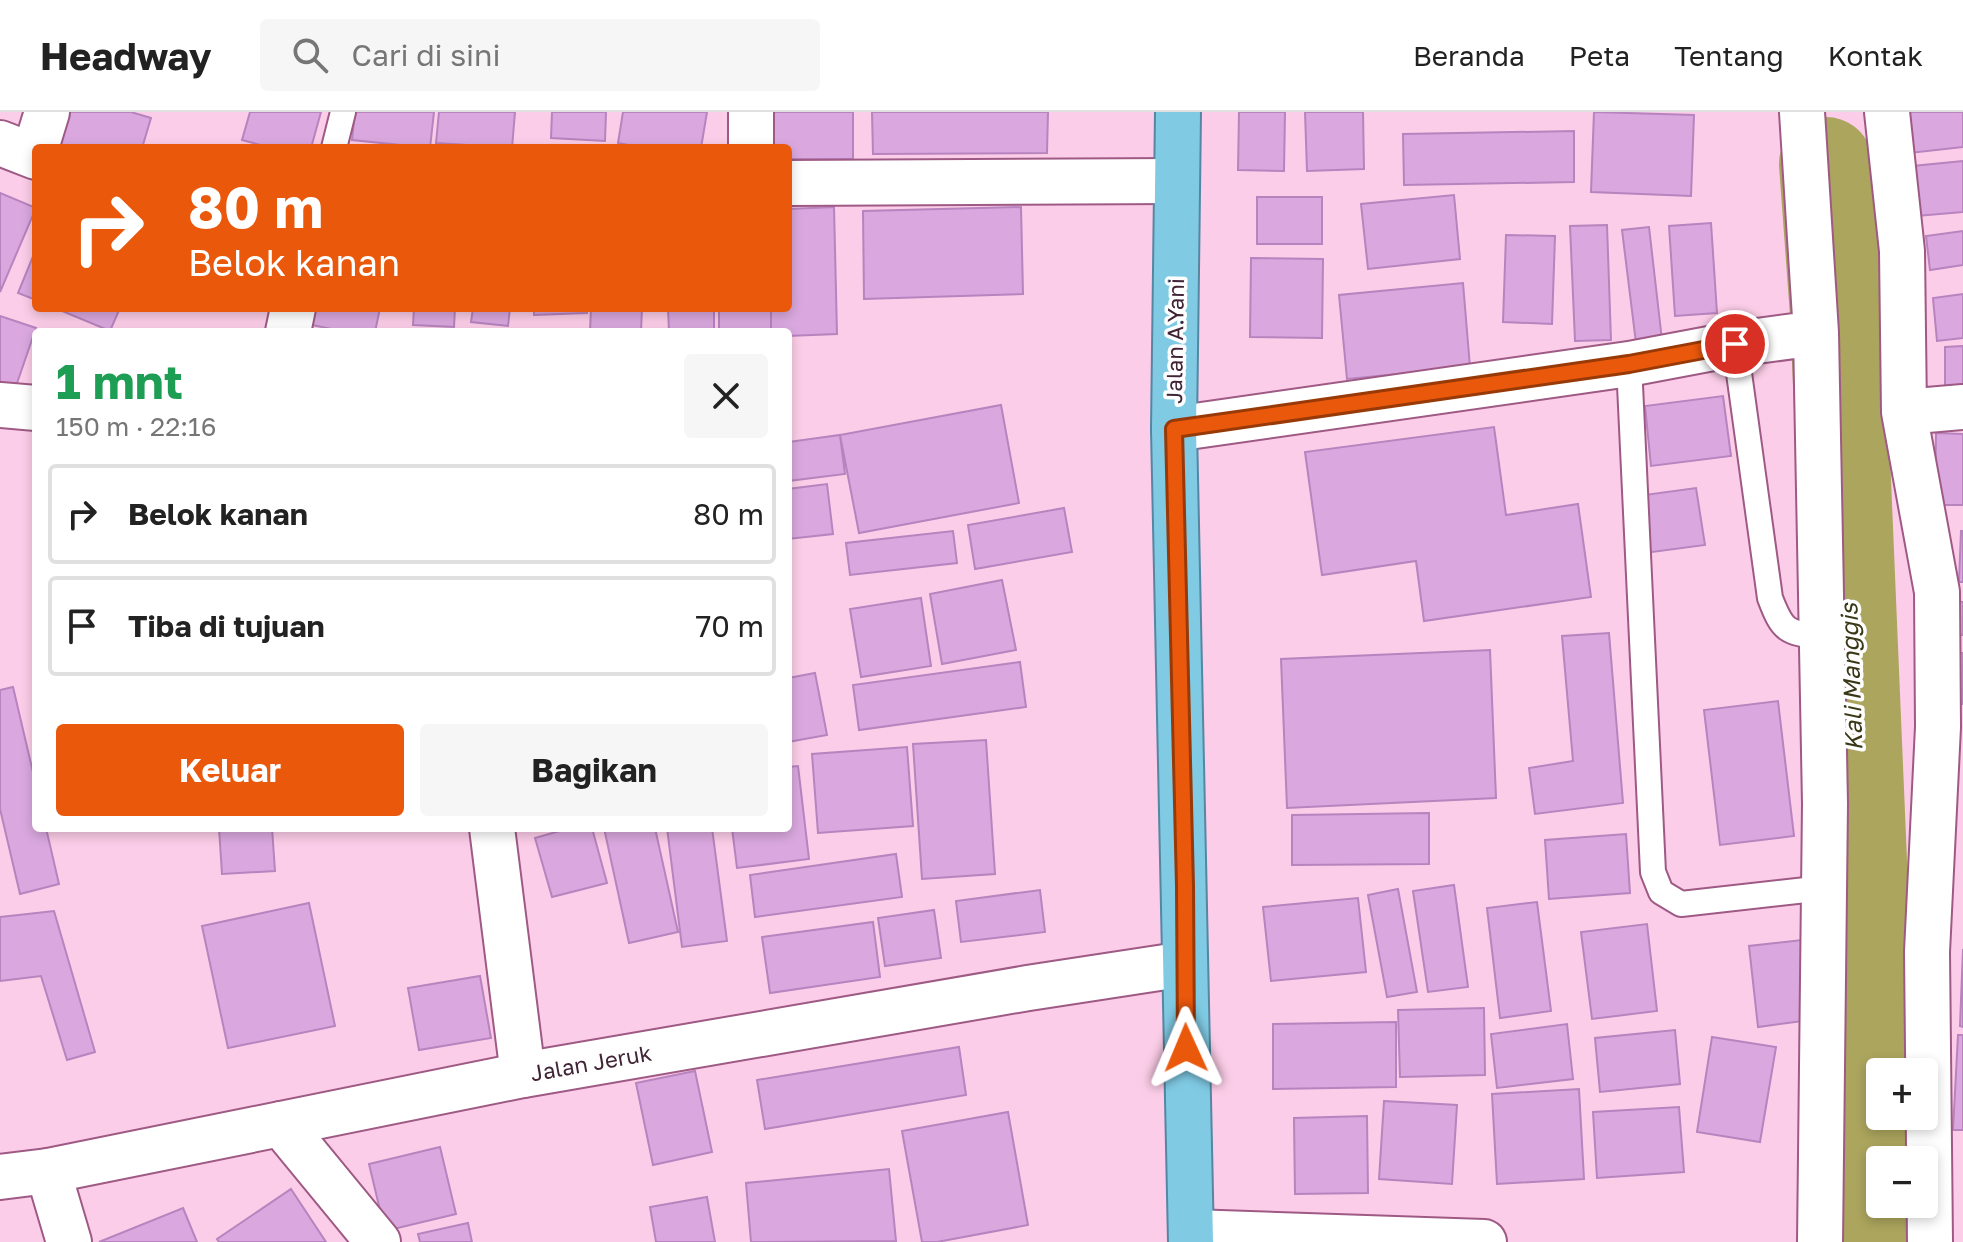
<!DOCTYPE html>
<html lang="id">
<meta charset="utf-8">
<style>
body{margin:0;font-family:"Golos Text",sans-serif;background:#f6f6f6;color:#222;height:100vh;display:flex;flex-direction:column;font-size:30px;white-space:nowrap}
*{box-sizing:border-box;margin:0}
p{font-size:26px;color:#767676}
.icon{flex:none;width:44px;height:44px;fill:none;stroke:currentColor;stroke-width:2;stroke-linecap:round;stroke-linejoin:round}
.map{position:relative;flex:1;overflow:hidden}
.details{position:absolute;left:32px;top:216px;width:760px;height:504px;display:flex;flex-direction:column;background:#fff;border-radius:8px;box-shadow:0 4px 12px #0003}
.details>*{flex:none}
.guide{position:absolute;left:32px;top:32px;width:760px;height:168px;border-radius:8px;box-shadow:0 4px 12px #0003;background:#ea580c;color:#fff;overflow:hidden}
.fabs{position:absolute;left:1866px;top:946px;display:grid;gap:16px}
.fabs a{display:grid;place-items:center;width:72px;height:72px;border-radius:8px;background:#fff;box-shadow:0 4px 12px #0003;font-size:40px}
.pin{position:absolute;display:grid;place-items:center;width:68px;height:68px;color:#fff;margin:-34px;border:4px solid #fff;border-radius:50%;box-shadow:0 2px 8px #0007}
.me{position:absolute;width:88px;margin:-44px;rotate:359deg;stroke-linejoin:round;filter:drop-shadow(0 0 6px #0008)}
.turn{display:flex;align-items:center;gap:28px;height:168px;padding:0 24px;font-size:36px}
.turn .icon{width:104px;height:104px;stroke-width:2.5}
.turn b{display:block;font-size:56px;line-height:68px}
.round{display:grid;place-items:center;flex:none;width:84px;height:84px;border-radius:8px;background:#f6f6f6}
.headline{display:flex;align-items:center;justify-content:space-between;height:136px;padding:0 24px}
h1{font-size:48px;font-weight:700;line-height:60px;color:#1e9e55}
.cta{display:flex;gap:16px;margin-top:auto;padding:16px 24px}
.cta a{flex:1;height:92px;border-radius:8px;background:#ea580c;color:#fff;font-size:32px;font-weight:700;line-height:92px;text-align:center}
.cta a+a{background:#f6f6f6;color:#222}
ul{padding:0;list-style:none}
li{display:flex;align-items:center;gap:24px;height:100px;margin:0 16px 12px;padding:0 8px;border:4px solid #e0e0e0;border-radius:8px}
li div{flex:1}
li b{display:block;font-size:30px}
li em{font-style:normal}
header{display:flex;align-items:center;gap:48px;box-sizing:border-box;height:112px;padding:0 40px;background:#fff;border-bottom:2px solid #e0e0e0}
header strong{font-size:38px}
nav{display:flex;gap:44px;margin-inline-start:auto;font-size:28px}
.search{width:560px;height:72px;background:#f6f6f6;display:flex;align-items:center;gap:20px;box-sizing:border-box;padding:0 28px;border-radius:8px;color:#767676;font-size:30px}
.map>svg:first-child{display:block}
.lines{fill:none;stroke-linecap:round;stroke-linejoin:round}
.river{stroke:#aca55e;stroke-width:94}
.building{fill:#daa8df;stroke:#b883be;stroke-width:2}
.service-casing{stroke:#9e5a84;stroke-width:28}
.minor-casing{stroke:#9e5a84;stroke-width:48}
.secondary-casing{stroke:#9e5a84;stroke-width:48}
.trunk-casing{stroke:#5587a2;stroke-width:48}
.service{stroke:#fff;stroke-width:24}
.minor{stroke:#fff;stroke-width:44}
.secondary{stroke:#fff;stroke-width:44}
.trunk{stroke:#80cae4;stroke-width:44}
.route-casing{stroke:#983908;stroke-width:20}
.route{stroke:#ea580c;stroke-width:14}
.labels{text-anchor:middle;stroke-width:7;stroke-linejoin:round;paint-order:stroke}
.street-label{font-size:22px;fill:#402335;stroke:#fefefe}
.water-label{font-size:24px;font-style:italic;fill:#3a3717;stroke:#fefefe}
</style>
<header>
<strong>Headway</strong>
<div class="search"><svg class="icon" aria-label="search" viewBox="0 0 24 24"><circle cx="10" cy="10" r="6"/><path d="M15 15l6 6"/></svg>Cari di sini</div>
<nav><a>Beranda</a><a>Peta</a><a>Tentang</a><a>Kontak</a></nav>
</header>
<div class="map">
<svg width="1963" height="1130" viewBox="0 0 1963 1130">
<rect width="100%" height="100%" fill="#fccde8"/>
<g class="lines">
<!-- river -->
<path class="river" d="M1826,52l11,150 39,928"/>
</g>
<!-- building -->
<path class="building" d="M69,0h62l20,6 -9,30h-85z
M250,0h71l-10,36h-39l-30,-8z
M355,0h79l-4,36 -78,-8z
M439,0h76l-3,36 -76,-5z
M552,0h54l-1,29 -54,-3z
M623,0h84l-6,36h-56l-27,-5z
M764,0h89v47h-65v-11h-24z
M872,0h176l-1,41 -174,1z
M1239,0h46l-1,59 -46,-1z
M1305,0h58l1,57 -57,2z
M1594,0l100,3 -3,81 -100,-4z
M1896,0h67v35l-62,7z
M1574,19v51l-170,3 -1,-51z
M1963,49v51l-46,4 -4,-50z
M0,81l36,15 -36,84z
M1454,83l6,64 -92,10 -7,-65z
M1257,85h65v47h-65z
M834,95l3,127 -49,2v-4h-17v-24h17v-99z
M1021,95l2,87 -159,5 -1,-88z
M1711,111l6,90 -42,3 -6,-90z
M1607,113l4,115 -36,1 -5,-115z
M1649,115l13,113 -26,3 -14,-113z
M1963,119v34l-33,5 -4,-34z
M1506,123l49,1 -3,88 -49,-2z
M36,137v51l-18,-7z
M1251,146l72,1 -1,79 -72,-1z
M1463,171l7,84 -123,12 -8,-84z
M1963,182v44l-26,3 -4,-43z
M55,196h65l-10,23z
M315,196h65l-5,24h-29l-34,-7z
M414,196h41l-1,19 -41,-2z
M473,196h37l-2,18 -37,-4z
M534,196h53v5l-53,2z
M591,196h51l-1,24h-51z
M668,196h46v24h-45z
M719,196h52v24h-52z
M0,204l36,12 -21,61 -15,-5z
M1963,234v40h-18v-39z
M1723,284l8,60 -80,10 -6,-60z
M1001,293l18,98 -160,30 -19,-98z
M1494,315l12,88 72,-11 13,93 -167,24 -8,-60 -94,14 -17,-123z
M1936,321l27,1v71h-28z
M840,323l5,39 -57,7v-39z
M827,372l6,50 -45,5v-50z
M1696,376l9,57 -60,8 -8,-57z
M1064,396l8,44 -97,17 -7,-44z
M953,419l4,32 -107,12 -4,-32z
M1961,419h2v51h-4z
M1002,468l14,70 -74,14 -12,-70z
M921,486l10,68 -70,11 -11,-68z
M1960,490h3v33h-4z
M1609,521l14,170 -88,11 -6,-46 44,-7 -11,-125z
M1490,538l6,148 -209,10 -6,-149z
M1956,541h7v51h-5z
M1020,550l6,45 -167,23 -6,-45z
M815,561l12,62 -39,7v-64z
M13,575l23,98v43h10l13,56 -39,10 -20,-85v-119z
M1778,589l16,135 -74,9 -16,-135z
M986,628l9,134 -73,5 -9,-135z
M907,635l6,79 -95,7 -6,-79z
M798,654l11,93 -72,9 -5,-40h56v-61z
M1429,701v51l-137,1v-50z
M219,716h53l3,43 -53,3z
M570,716h22l15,55 -55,14 -17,-59z
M604,716h51l23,104 -49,11z
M667,716h45l15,113 -45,6z
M1626,722l4,59 -81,6 -4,-59z
M896,742l6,43 -147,20 -5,-42z
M1454,773l14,102 -40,5 -15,-101z
M1398,777l19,103 -30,5 -19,-102z
M1040,778l5,42 -84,10 -5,-41z
M1358,786l8,74 -95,9 -8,-74z
M1537,790l14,109 -51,7 -13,-110z
M309,791l26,123 -107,22 -26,-122z
M934,798l7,48 -56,8 -7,-48z
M54,799l41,141 -28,8 -26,-84 -41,5v-64z
M873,810l7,55 -110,16 -8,-56z
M1647,812l10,87 -65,8 -11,-87z
M1802,828l9,80 -53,7 -9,-81z
M1963,837v78l-3,-1z
M480,864l11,62 -72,12 -11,-62z
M1484,896l1,67 -85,2 -2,-67z
M1396,910v65l-123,2v-65z
M1567,912l6,55 -76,9 -6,-54z
M1675,918l5,54 -80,8 -5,-54z
M1958,923h5v95h-10z
M1712,925l64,10 -16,95 -63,-10z
M959,935l7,48 -201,34 -8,-49z
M695,959l17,81 -59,13 -17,-82z
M1579,977l5,90 -87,5 -5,-90z
M1384,989l73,4 -5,79 -73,-5z
M1679,995l5,65 -87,6 -4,-66z
M1008,1000l20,113 -91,17h-15l-20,-111z
M1367,1004l1,77 -73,1 -1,-76z
M440,1035l16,67 -71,17 -16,-67z
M889,1057l7,72 -145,1 -5,-59z
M291,1077l35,53h-107l-2,-3z
M707,1085l8,45h-59l-6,-35z
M183,1096l14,34h-98z
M468,1111l4,19h-52l-2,-8z"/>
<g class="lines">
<defs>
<path id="service" d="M334,36l9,-36
M1735,232l35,254c13,34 16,34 52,39
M1629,252l24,508 8,20 20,12 143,-16"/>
<path id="minor" d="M751,0v36
M1802,0l14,221
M1887,0l15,139 2,161 33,180 1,135 -11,225 3,290
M0,31l36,14
M36,36l11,-36
M788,71l389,-2
M288,220l5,-24
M0,293l36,3
M1904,300l59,-5
M1174,317l455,-65 106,-20 81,-11 9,471 -5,438
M492,716l31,247
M281,1012l97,118
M48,1059l21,71
M1191,1120l293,10"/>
<path id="secondary" d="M0,1065l48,-6 475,-96 505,-87 157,-24"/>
<path id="trunk" d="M1178,0l-4,317 17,813"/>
</defs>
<!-- service casing -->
<use href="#service" class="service-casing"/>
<!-- minor casing -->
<use href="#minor" class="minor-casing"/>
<!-- secondary casing -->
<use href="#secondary" class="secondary-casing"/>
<!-- trunk casing -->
<use href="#trunk" class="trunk-casing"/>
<!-- service -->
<use href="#service" class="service"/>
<!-- minor -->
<use href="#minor" class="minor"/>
<!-- secondary -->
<use href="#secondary" class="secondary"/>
<!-- trunk -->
<use href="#trunk" class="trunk"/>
</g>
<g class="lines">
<defs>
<path id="route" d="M1186,936l-1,-162 -11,-457 455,-65 106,-20"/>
</defs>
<!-- route casing -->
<use href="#route" class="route-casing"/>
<!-- route -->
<use href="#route" class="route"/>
</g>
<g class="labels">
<!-- street labels -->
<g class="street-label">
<text transform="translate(1175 229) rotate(-89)" y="8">Jalan A.Yani</text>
<text transform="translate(591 951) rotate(-10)" y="8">Jalan Jeruk</text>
</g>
<!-- water labels -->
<g class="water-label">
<text transform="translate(1852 565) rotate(-92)" y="8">Kali Manggis</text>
</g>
</g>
</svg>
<div class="fabs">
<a>+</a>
<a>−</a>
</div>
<div class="pin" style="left:1735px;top:232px;background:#d93025"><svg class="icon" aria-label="arrive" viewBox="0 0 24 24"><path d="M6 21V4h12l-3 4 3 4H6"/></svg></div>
<svg class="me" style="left:1186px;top:936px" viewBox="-20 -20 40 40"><path d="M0-17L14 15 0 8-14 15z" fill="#ea580c" stroke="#fff" stroke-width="4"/></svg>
<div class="guide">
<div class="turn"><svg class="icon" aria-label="right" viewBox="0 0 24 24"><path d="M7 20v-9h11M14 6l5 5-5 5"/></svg><div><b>80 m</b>Belok kanan</div></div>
</div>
<section class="details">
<div class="headline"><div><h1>1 mnt</h1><p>150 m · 22:16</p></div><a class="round"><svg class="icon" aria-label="close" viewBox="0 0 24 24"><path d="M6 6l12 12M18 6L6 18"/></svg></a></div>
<ul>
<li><svg class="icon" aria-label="right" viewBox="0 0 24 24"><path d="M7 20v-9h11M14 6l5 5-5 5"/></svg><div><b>Belok kanan</b></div><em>80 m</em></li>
<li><svg class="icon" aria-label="arrive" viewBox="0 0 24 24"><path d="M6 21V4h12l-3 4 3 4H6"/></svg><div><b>Tiba di tujuan</b></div><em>70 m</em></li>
</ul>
<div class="cta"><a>Keluar</a><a>Bagikan</a></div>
</section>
</div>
